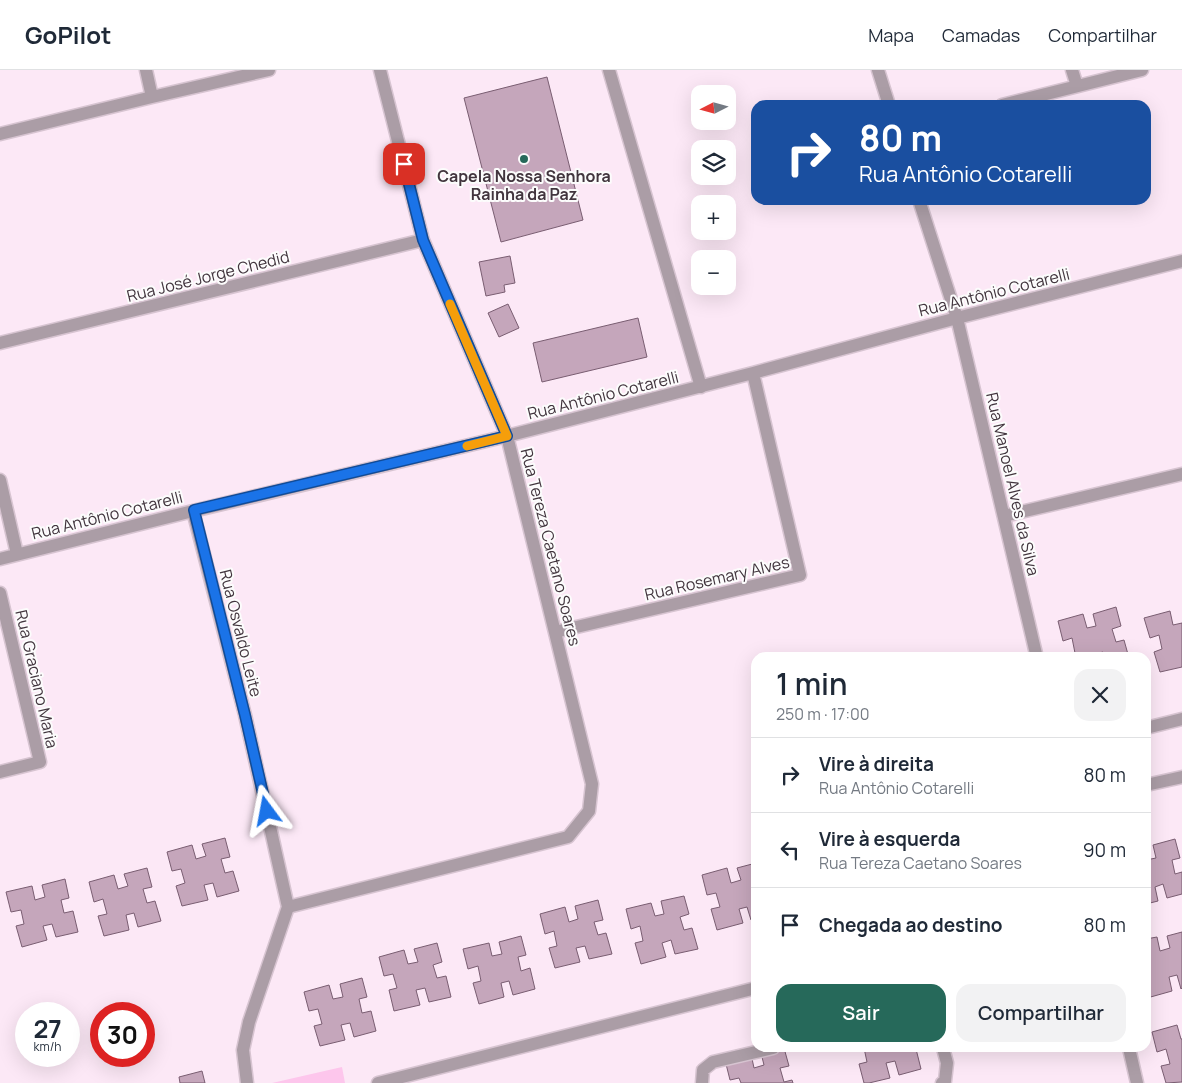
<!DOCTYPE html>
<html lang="pt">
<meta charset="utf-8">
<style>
body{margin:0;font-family:Manrope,sans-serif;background:#f2f2f3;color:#1f2937;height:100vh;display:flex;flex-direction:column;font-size:19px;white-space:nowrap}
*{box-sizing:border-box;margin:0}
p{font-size:16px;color:#747a83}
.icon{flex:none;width:28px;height:28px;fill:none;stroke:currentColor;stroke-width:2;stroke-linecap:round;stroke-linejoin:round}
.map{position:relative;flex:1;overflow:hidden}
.sheet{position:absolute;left:751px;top:582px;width:400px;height:400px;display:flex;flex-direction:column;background:#fff;border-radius:15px;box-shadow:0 5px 20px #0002}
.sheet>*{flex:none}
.hud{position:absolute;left:751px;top:30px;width:400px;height:105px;border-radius:15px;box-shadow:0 5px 20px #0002;background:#1a4fa0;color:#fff;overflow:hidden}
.needle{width:32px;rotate:264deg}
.controls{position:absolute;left:691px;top:15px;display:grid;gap:10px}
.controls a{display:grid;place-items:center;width:45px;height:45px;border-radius:10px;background:#fff;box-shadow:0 5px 20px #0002;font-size:25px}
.speed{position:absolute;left:15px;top:932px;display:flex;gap:10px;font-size:25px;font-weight:700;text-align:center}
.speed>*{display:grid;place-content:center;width:65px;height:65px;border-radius:50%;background:#fff;box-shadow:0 5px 20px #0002;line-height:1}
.speed small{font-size:12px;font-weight:400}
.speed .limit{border:8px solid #d22;background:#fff;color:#111}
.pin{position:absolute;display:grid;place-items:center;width:42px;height:42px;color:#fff;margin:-21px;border-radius:10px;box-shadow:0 2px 8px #0006}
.me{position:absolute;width:55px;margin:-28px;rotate:347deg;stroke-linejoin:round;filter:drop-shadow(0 0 4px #0008)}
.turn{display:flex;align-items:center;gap:18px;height:105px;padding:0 25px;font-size:22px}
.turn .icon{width:65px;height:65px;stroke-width:2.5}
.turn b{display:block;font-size:35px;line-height:42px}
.round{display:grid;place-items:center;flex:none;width:52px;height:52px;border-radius:15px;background:#f2f2f3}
.overview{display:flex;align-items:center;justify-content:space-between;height:85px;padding:0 25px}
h1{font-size:30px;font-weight:600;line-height:38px}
.button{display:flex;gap:10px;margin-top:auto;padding:10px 25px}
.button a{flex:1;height:58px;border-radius:15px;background:#26695a;color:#fff;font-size:20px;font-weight:600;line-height:58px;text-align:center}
.button a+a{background:#f2f2f3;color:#1f2937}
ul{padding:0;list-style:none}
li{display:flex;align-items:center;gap:15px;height:75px;padding:0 25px;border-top:1px solid #e0e1e3}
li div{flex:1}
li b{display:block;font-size:19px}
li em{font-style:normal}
header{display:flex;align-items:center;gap:30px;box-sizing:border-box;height:70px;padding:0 25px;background:#fff;border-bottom:1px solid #e0e1e3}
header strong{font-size:24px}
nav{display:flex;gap:28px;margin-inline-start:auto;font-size:18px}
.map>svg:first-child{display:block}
.green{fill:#fdc6ec}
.building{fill:#c5a6bb;stroke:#795d71}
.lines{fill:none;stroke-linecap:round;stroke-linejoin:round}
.minor-casing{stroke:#d7c4d1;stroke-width:15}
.minor{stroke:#ab9da6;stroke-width:12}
.route-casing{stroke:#114b97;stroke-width:12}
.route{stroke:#1a73e8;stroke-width:9}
.slow{stroke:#f59e0b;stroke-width:9}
.poi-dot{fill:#26695a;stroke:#fcfcfc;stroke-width:2}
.labels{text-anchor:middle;stroke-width:4;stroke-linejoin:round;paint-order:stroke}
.poi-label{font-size:16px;font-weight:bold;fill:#42353e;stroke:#fcfcfc}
.street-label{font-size:16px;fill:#42353e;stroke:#fcfcfc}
</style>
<header>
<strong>GoPilot</strong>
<nav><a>Mapa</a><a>Camadas</a><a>Compartilhar</a></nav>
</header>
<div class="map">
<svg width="1182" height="1013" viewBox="0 0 1182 1013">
<rect width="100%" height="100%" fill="#fce8f6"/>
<!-- green -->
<path class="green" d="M342,997l3,16h-73z"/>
<!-- building -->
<path class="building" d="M547,7l36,143 -82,22 -37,-144z
M510,186l5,27 -11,2 1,7 -19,4 -7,-34z
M508,234l11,24 -20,9 -11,-24z
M638,248l9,39 -105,25 -9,-39z
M1116,537l5,19 -9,3 4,13 8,-2 5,18h-24l-2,-6 -8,2 1,4h-28l-1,-3 8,-2 -3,-15 -9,3 -5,-20 25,-7 4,14 9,-2 -3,-12z
M1170,541l3,14 9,-2v44l-22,5 -6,-20 8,-3 -3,-14 -9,3 -6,-20z
M225,768l5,19 -9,2 4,14 8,-2 6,20 -22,6 -4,-14 -9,2 4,15 -26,6 -6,-20 9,-3 -4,-14 -9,2 -5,-19 25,-7 4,14 10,-3 -4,-12z
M1175,769l5,19 -8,2 3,14 7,-2v22l-15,4 -4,-14 -8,3 3,14 -12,3v-44l10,-2 -3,-13z
M756,793v56l-5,1 -4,-13 -8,2 4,14 -26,7 -6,-21 9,-2 -4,-14 -9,2 -5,-20 25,-7 4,15 10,-3 -4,-12z
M147,798l5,19 -9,2 4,14 8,-2 6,20 -23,6 -4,-14 -8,2 3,15 -25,6 -6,-20 9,-2 -4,-15 -9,3 -5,-20 25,-7 4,14 10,-3 -4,-12z
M65,809l4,19 -8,2 3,13 9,-2 5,21 -22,5 -4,-13 -9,2 4,14 -25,7 -6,-21 8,-2 -3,-14 -10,2 -5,-20 26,-6 3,14 10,-3 -3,-12z
M684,826l5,18 -9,3 4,13 8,-2 6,21 -23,5 -4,-14 -9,3 4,14 -25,7 -6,-21 8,-2 -3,-15 -9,3 -5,-20 25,-6 4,13 9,-2 -3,-13z
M598,830l5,20 -9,2 4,13 8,-2 6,21 -23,5 -4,-13 -9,2 4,14 -25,6 -6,-20 8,-2 -3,-15 -9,3 -5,-20 25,-7 4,15 9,-3 -3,-13z
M1182,862v56l-1,1 -4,-14 -8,2 3,14 -25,7 -1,-22 4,-1 -4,-12v-24l11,-2 3,14 10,-3 -3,-12z
M521,866l5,19 -8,2 3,14 9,-3 5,21 -22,6 -4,-14 -8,2 3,14 -25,7 -6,-21 8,-2 -3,-15 -10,3 -5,-20 26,-6 3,13 10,-2 -3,-12z
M437,873l5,19 -9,3 4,13 9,-2 5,21 -22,5 -4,-14 -9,2 4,15 -26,6 -5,-21 8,-2 -4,-14 -9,2 -5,-19 25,-7 4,14 10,-2 -4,-13z
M362,908l5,19 -8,2 3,14 9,-2 5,20 -22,6 -4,-14 -9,2 4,15 -25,6 -6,-20 8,-2 -4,-15 -9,2 -5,-19 25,-7 4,14 10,-2 -3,-13z
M1177,955l4,14h1v43l-16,1 -5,-17 9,-2 -4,-15 -9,3 -5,-20z
M781,978h3l5,18 -9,2 4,14 8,-2 1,3h-52l-2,-5 -9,2 -5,-20 26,-6 3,14 10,-3 -3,-12z
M864,978h42l1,3 9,-2 5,20 -22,6 -4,-14 -9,2 4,15 -21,5h-5l-5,-19 8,-2z
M202,1001l3,12h-25l-1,-6z"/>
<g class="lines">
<defs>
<path id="minor" d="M146,0l6,27
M609,0l92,317
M878,0l11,35
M1072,0l5,16
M1002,35l140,-35
M0,64l152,-37 117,-27
M919,130l38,118 80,340
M0,273l423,-103
M0,410l17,74
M193,441l52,204 43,192 -39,115 -6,28 4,33
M1004,446l178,-42
M0,489l193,-48 314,-75 246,-63 204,-55 225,-57
M0,523l40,169 -40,10
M555,562l245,-57 -47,-202
M1146,658l36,-9
M1146,715l36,-8
M288,837l280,-70 21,-26 3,-27 -85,-348 -84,-196 -43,-170
M1129,978l8,35
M378,1013l378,-95
M702,1013l1,-13 10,-8 60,-14
M942,1013l3,-2 2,-18 -4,-15"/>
</defs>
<!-- minor casing -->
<use href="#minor" class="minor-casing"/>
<!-- minor -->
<use href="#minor" class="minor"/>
</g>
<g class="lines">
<defs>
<path id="route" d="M267,741l-22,-96 -51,-205 313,-74 -84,-196 -19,-76"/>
</defs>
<!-- route casing -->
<use href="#route" class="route-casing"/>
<!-- route -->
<use href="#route" class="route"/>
<!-- slow -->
<path class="slow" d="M450,234l57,132 -40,10"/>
</g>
<!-- markers -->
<circle class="poi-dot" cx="524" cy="89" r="5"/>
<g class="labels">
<!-- poi labels -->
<g class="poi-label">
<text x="524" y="112">Capela Nossa Senhora<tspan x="524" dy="18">Rainha da Paz</tspan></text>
</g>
<!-- street labels -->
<g class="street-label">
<text transform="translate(208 206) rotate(-14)" y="6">Rua José Jorge Chedid</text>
<text transform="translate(994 222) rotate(-14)" y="6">Rua Antônio Cotarelli</text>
<text transform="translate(603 325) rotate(-14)" y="6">Rua Antônio Cotarelli</text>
<text transform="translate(1013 414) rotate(77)" y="6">Rua Manoel Alves da Silva</text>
<text transform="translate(107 445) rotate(-14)" y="6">Rua Antônio Cotarelli</text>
<text transform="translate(551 477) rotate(76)" y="6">Rua Tereza Caetano Soares</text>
<text transform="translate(717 508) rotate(-13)" y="6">Rua Rosemary Alves</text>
<text transform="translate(241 563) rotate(76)" y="6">Rua Osvaldo Leite</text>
<text transform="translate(37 609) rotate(77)" y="6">Rua Graciano Maria</text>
</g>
</g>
</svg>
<div class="controls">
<a><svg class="needle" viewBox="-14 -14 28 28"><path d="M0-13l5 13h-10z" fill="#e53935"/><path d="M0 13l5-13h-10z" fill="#747a83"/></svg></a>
<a><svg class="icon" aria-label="layers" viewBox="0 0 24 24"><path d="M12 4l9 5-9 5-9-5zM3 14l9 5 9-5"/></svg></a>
<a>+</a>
<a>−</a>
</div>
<div class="speed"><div>27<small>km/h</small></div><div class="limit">30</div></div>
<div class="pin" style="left:404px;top:94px;background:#d93025"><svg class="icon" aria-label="arrive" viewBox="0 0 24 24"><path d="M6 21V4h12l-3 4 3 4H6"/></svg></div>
<svg class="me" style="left:267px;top:741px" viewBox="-20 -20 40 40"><path d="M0-17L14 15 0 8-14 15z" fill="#1a73e8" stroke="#fff" stroke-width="4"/></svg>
<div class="hud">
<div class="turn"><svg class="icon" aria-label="right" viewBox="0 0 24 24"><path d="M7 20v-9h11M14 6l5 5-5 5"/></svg><div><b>80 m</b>Rua Antônio Cotarelli</div></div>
</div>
<section class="sheet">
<div class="overview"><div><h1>1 min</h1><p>250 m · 17:00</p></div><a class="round"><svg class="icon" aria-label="close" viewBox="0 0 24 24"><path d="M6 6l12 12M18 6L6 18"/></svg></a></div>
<ul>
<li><svg class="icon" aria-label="right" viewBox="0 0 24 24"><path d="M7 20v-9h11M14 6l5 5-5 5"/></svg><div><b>Vire à direita</b><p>Rua Antônio Cotarelli</p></div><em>80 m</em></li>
<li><svg class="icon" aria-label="left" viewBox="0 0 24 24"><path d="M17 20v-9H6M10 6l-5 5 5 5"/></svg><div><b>Vire à esquerda</b><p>Rua Tereza Caetano Soares</p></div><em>90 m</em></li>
<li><svg class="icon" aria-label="arrive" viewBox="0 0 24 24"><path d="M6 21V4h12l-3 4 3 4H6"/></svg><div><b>Chegada ao destino</b></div><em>80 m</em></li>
</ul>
<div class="button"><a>Sair</a><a>Compartilhar</a></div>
</section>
</div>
